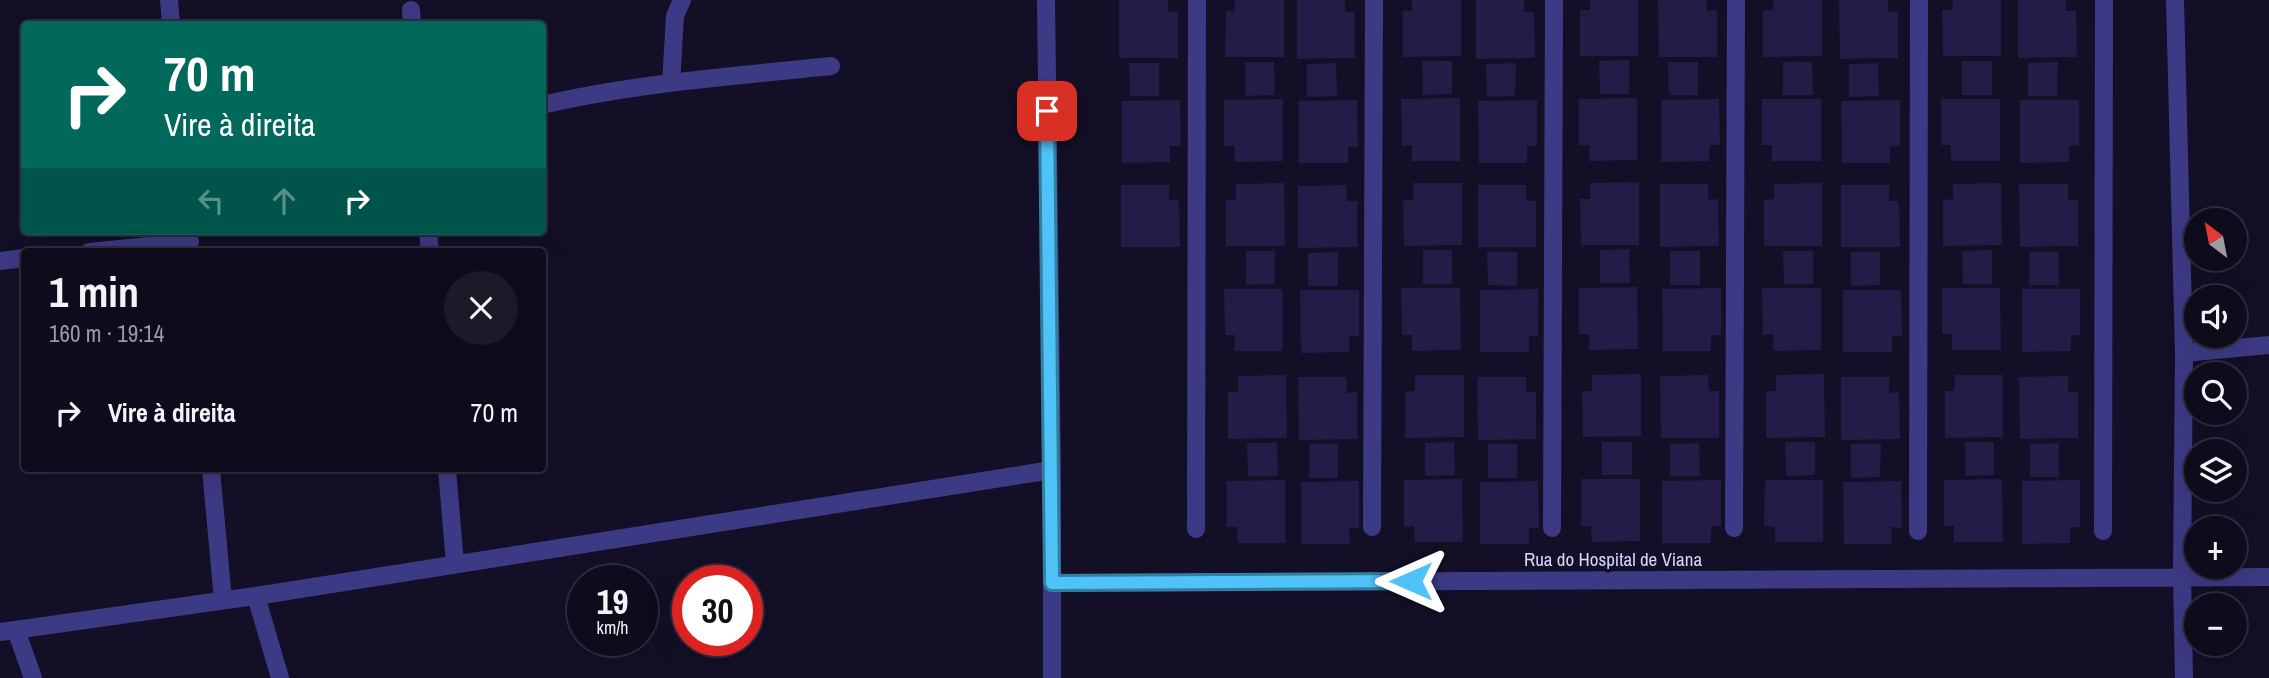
<!DOCTYPE html>
<html lang="pt">
<meta charset="utf-8">
<style>
body{margin:0;font-family:"Archivo Narrow",sans-serif;background:#1c1929;color:#f1f3f6;height:100vh;display:flex;flex-direction:column;font-size:26px;white-space:nowrap}
*{box-sizing:border-box;margin:0}
p{font-size:23px;color:#9b9ba3}
.icon{flex:none;width:38px;height:38px;fill:none;stroke:currentColor;stroke-width:2;stroke-linecap:round;stroke-linejoin:round}
.map{position:relative;flex:1;overflow:hidden}
.drawer{position:absolute;left:21px;top:248px;width:525px;height:224px;display:flex;flex-direction:column;background:#0e0b1c;border-radius:7px;box-shadow:0 7px 28px #0002,0 0 0 2px #2e2b3b}
.drawer>*{flex:none}
.hud{position:absolute;left:21px;top:21px;width:525px;height:214px;border-radius:7px;box-shadow:0 7px 28px #0002,0 0 0 2px #2e2b3b;background:#00695c;color:#fff;overflow:hidden}
.needle{width:46px;rotate:328deg}
.controls{position:absolute;left:2184px;top:208px;display:grid;gap:14px}
.controls a{display:grid;place-items:center;width:63px;height:63px;border-radius:50%;background:#0e0b1c;box-shadow:0 7px 28px #0002,0 0 0 2px #2e2b3b;font-size:35px}
.speed{position:absolute;left:567px;top:565px;display:flex;gap:14px;font-size:35px;font-weight:700;text-align:center}
.speed>*{display:grid;place-content:center;width:91px;height:91px;border-radius:50%;background:#0e0b1c;box-shadow:0 7px 28px #0002,0 0 0 2px #2e2b3b;line-height:1}
.speed small{font-size:18px;font-weight:400}
.speed .limit{border:10px solid #d22;background:#fff;color:#111}
.pin{position:absolute;display:grid;place-items:center;width:60px;height:60px;color:#fff;margin:-30px;border-radius:14px;box-shadow:0 4px 10px #0006}
.me{position:absolute;width:77px;margin:-38px;rotate:270deg;stroke-linejoin:round;filter:drop-shadow(0 0 5px #0008)}
.turn{display:flex;align-items:center;gap:24px;height:147px;padding:0 28px;font-size:32px}
.turn .icon{width:91px;height:91px;stroke-width:2.5}
.turn b{display:block;font-size:49px;line-height:60px}
.lanes{display:flex;align-items:center;height:66px;padding:0 28px;background:#0003;justify-content:center;gap:35px;direction:ltr}
.lanes .off{opacity:.35}
.round{display:grid;place-items:center;flex:none;width:74px;height:74px;border-radius:37px;background:#1c1929}
.head{display:flex;align-items:center;justify-content:space-between;height:119px;padding:0 28px}
h1{font-size:42px;font-weight:800;line-height:52px}
ul{padding:0;list-style:none}
li{display:flex;align-items:center;gap:21px;height:91px;padding:0 28px}
li div{flex:1}
li b{display:block;font-size:26px}
li em{font-style:normal}
.map>svg:first-child{display:block}
.building{fill:#241b47}
.lines{fill:none;stroke-linecap:round;stroke-linejoin:round}
.minor{stroke:#3d3a85;stroke-width:18}
.route-casing{stroke:#337fa1;stroke-width:18}
.route{stroke:#4fc3f7;stroke-width:12}
.labels{text-anchor:middle;stroke-width:7;stroke-linejoin:round;paint-order:stroke}
.street-label{font-size:19px;fill:#d9d4ff;stroke:#130f26}
</style>
<div class="map">
<svg width="2269" height="678" viewBox="0 0 2269 678">
<rect width="100%" height="100%" fill="#130f26"/>
<!-- building -->
<path class="building" d="M1119,0h49v12l10,-1v47h-59z
M1235,0h49v57h-59l1,-46h9z
M1297,0h48v12h10v46l-58,1z
M1412,0h49v56l-58,1v-46h9z
M1476,0h48v12h10l1,46 -59,1z
M1590,0h48v56h-58v-46h10z
M1658,0h49v11l10,-1v47h-58z
M1773,0h49v56l-59,1v-46l10,-1z
M1839,0h49v12h10v46l-58,1z
M1953,0h48v56h-58l-1,-46h10z
M2018,0h48v11h10l1,46 -59,1z
M1629,60v34h-29l-1,-33z
M1422,61h30v33l-29,1z
M1962,61h30v34h-30z
M1245,62h29l1,33 -30,1z
M1668,62h30v33h-29z
M1783,62h29l1,33h-30z
M2058,62l-1,34h-29v-33z
M1129,63h30v33h-29z
M1336,63l1,33 -30,1v-33z
M1516,63l-1,33 -28,1 -1,-33z
M1878,63l1,33 -30,1v-33z
M1460,98v63h-48v-16l-10,1 -1,-47z
M1637,98v62l-48,1v-16h-10v-46z
M1283,99v62l-48,1 -1,-16h-10v-46z
M1719,99l1,46h-10l-1,16 -48,1v-62z
M1762,99h59v62h-49v-16h-10z
M1941,99h59v62h-49v-16h-10z
M1180,100l1,46h-11v16l-48,1v-62z
M1357,100l1,47h-10v16h-49v-62z
M1537,100v46h-10v17h-48l-1,-62z
M1900,100v46l-10,1v16h-48l-1,-62z
M2020,100h59v46h-10v16l-49,1z
M1639,182v63h-58l-1,-46h10v-16z
M1284,183l1,63h-59v-46h10v-16z
M1413,183h49v62l-58,1 -1,-46h10z
M1822,183v63h-58v-46l10,-1v-15z
M2001,183l1,62 -59,1v-46l10,-1v-15z
M1660,184h48v16l10,-1 1,47 -59,1z
M2019,184h49v16h10v46l-58,1z
M1121,185h48v15h10l1,47h-59z
M1346,185l1,16h10v46l-59,1v-62z
M1478,185h48v16h10v46h-58z
M1841,185h48v16h10l1,46h-59z
M1629,249l1,34h-30v-33z
M1423,250h29v34h-29z
M1992,250v34h-29l-1,-33z
M1246,251h29v33l-29,1z
M1670,251h30v34h-30z
M1783,251h30v33h-29z
M1338,252v34h-30v-33z
M1487,252h30v34l-29,-1z
M1851,252h29v33l-29,1z
M2029,252h30v33h-30z
M1637,287l1,62 -49,1v-16h-10v-46z
M1401,288h59l1,62 -49,1v-16h-10z
M1721,288v47h-10v16h-48l-1,-62z
M1762,288h59v62l-48,1v-17l-10,1z
M1942,288h58l1,62h-49v-16h-10z
M1224,289h59v62h-48v-16h-10z
M1538,289v47h-9v16h-49v-62z
M2022,289h58v46h-9v16l-49,1z
M1300,290h59v46h-10v16l-48,1z
M1843,290h58l1,46h-10v16h-49z
M1641,374v62l-58,1 -1,-46h10v-16z
M1824,374l1,63 -59,1v-47h10v-16z
M1286,375l1,63 -59,1v-47h10v-16z
M1415,375h49v62l-59,1v-46l10,-1z
M1708,375l1,16h10v47h-58l-1,-62z
M1955,375h48v62l-58,1v-47h10z
M2068,376v16h10v46l-58,1 -1,-62z
M1298,377h49v16l10,-1v47l-58,1z
M1477,377h49v15h10v47l-58,1z
M1841,377h48v16l10,-1 1,47 -59,1z
M1454,442l1,33 -30,1v-33z
M1602,442h30v33h-30z
M1785,442h30v33l-29,1z
M1965,442h29v33l-29,1z
M1247,443h30l1,33h-30z
M1699,443l1,33h-30v-32z
M2059,443v34h-29v-33z
M1309,444h29v34h-29z
M1488,444h29v34h-29z
M1851,444h30l-1,33 -29,1z
M1462,479l1,63h-48l-1,-16 -10,1v-47z
M1581,479h59v62l-48,1 -1,-16h-10z
M2002,479l1,63h-49v-16h-10v-46z
M1285,480v63h-48v-16h-10v-46z
M1721,480v46h-10v17h-49v-62z
M1765,480h58v62h-48v-15l-11,-1z
M2080,480v47h-10v16l-48,1v-63z
M1359,481v47h-10l1,16h-49v-62z
M1538,481l1,47h-10v16h-49v-62z
M1901,481l1,47 -11,-1 1,17h-48l-1,-62z"/>
<g class="lines">
<!-- minor -->
<path class="minor" d="M169,0l2,24
M1046,0l6,470v208
M2175,0l9,353 -2,223 2,102
M411,10l1,14
M671,83l4,-67 7,-16
M542,105c95,-22 193,-29 289,-39
M428,231l2,21
M89,252l101,-10
M0,261l24,-3
M2184,353l85,-8
M211,469l12,131
M447,469l8,95
M1372,527l2,-527
M1552,528l2,-528
M1734,528l2,-528
M1196,529l1,-529
M1918,531l1,-531
M2103,531l1,-531
M1052,583l1217,-6
M256,596l24,82
M16,630l17,48
M0,632l256,-36 796,-126"/>
</g>
<g class="lines">
<defs>
<path id="route" d="M1047,111l5,472 359,-2"/>
</defs>
<!-- route casing -->
<use href="#route" class="route-casing"/>
<!-- route -->
<use href="#route" class="route"/>
</g>
<g class="labels">
<!-- street labels -->
<g class="street-label">
<text x="1613" y="566">Rua do Hospital de Viana</text>
</g>
</g>
</svg>
<div class="controls">
<a><svg class="needle" viewBox="-14 -14 28 28"><path d="M0-13l5 13h-10z" fill="#e53935"/><path d="M0 13l5-13h-10z" fill="#9b9ba3"/></svg></a>
<a><svg class="icon" aria-label="sound" viewBox="0 0 24 24"><path d="M4 9h4l5-4v14l-5-4H4zM17 9q2 3 0 6"/></svg></a>
<a><svg class="icon" aria-label="search" viewBox="0 0 24 24"><circle cx="10" cy="10" r="6"/><path d="M15 15l6 6"/></svg></a>
<a><svg class="icon" aria-label="layers" viewBox="0 0 24 24"><path d="M12 4l9 5-9 5-9-5zM3 14l9 5 9-5"/></svg></a>
<a>+</a>
<a>−</a>
</div>
<div class="speed"><div>19<small>km/h</small></div><div class="limit">30</div></div>
<div class="pin" style="left:1047px;top:111px;background:#d93025"><svg class="icon" aria-label="arrive" viewBox="0 0 24 24"><path d="M6 21V4h12l-3 4 3 4H6"/></svg></div>
<svg class="me" style="left:1411px;top:581px" viewBox="-20 -20 40 40"><path d="M0-17L14 15 0 8-14 15z" fill="#4fc3f7" stroke="#fff" stroke-width="4"/></svg>
<div class="hud">
<div class="turn"><svg class="icon" aria-label="right" viewBox="0 0 24 24"><path d="M7 20v-9h11M14 6l5 5-5 5"/></svg><div><b>70 m</b>Vire à direita</div></div>
<div class="lanes"><svg class="icon off" aria-label="left" viewBox="0 0 24 24"><path d="M17 20v-9H6M10 6l-5 5 5 5"/></svg><svg class="icon off" aria-label="ahead" viewBox="0 0 24 24"><path d="M12 20V5M6 11l6-6 6 6"/></svg><svg class="icon" aria-label="right" viewBox="0 0 24 24"><path d="M7 20v-9h11M14 6l5 5-5 5"/></svg></div>
</div>
<section class="drawer">
<div class="head"><div><h1>1 min</h1><p>160 m · 19:14</p></div><a class="round"><svg class="icon" aria-label="close" viewBox="0 0 24 24"><path d="M6 6l12 12M18 6L6 18"/></svg></a></div>
<ul>
<li><svg class="icon" aria-label="right" viewBox="0 0 24 24"><path d="M7 20v-9h11M14 6l5 5-5 5"/></svg><div><b>Vire à direita</b></div><em>70 m</em></li>
</ul>
</section>
</div>
